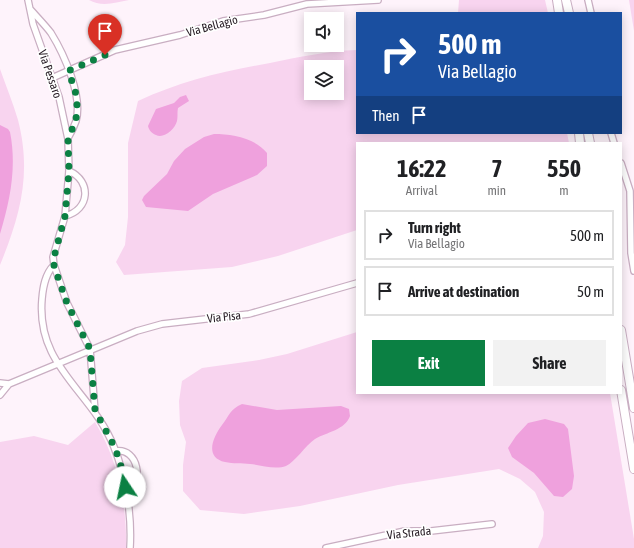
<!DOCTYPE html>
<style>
body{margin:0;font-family:"Asap Condensed",sans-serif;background:#f2f2f2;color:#202124;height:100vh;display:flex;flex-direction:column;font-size:15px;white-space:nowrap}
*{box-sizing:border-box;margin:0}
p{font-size:13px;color:#757577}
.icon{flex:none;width:22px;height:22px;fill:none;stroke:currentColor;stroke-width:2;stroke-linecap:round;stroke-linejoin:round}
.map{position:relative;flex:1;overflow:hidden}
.details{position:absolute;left:356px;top:142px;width:266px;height:252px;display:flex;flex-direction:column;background:#fff;border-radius:0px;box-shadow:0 2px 10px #0003}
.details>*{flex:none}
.hud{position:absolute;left:356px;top:12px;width:266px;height:122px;border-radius:0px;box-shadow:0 2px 10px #0003;background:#1a4fa0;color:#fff;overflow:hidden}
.controls{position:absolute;left:304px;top:12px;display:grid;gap:8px}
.controls a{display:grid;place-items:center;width:40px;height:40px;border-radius:0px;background:#fff;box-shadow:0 2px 10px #0003;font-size:20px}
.pin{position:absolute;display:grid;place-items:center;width:34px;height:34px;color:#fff;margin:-41px -17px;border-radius:50% 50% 50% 0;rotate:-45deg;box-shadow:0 0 4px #0007}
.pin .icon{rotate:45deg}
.me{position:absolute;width:44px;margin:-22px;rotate:349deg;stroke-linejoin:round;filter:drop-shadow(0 0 3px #0008)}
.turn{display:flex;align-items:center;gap:14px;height:84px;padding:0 16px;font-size:18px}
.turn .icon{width:52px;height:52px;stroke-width:2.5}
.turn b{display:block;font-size:28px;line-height:34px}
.then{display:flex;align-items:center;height:38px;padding:0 16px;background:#0003;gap:8px;font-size:15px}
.eta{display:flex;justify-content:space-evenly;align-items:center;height:68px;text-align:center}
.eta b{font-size:24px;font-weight:700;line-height:28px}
.action{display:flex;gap:8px;margin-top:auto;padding:8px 16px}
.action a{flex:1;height:46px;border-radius:0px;background:#0b8043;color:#fff;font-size:16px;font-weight:700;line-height:46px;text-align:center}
.action a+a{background:#f2f2f2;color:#202124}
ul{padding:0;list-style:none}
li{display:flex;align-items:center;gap:12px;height:50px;margin:0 8px 6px;padding:0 8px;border:2px solid #e0e0e0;border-radius:0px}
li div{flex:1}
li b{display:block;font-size:15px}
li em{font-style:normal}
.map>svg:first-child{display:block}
.grass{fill:#f8d4ef;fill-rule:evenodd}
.water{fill:#efa1dd}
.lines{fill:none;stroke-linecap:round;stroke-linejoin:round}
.street-casing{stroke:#c9aec2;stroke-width:8}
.secondary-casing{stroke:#c9aec2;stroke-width:10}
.street{stroke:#fff;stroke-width:5.5}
.secondary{stroke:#fff;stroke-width:8}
.route{stroke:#0b8043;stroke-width:7;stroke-dasharray:0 12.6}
.labels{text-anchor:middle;stroke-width:3.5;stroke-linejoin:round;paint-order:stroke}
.street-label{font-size:12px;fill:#2a2028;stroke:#fff}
</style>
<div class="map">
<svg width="634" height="548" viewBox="0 0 634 548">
<rect width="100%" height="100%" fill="#fef3fb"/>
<!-- grass -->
<path class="grass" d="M89,0h40c-14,3 -28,7 -40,0z
M459,0h86l3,13h-90z
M629,0h5v31z
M357,50v83h210l2,10h-212v87l-79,26 -46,11 -108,8 -8,-13 9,-17 3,-28v-74l10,-42c43,-20 86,-30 132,-38 29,-6 57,-12 87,-13zM311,67h26v26h-26z
M0,69c6,17 13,34 18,51 14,54 2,96 -18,145z
M357,332v61h253l24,146v9h-96l5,-12 1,-24 -9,-20 -15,-13 -21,-10 -101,16 -98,21 -56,8 -44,-4 -17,-19v-26l3,-23 -6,-17 -1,-24 3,-20 20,-13 57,-8 28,-6z
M95,422c23,38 32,82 31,126h-126v-106l34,-6 34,9z"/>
<!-- water -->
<path class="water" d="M186,95l3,6 -11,7c-1,4 0,8 -1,13 -2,8 -13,18 -21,14 -5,-2 -7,-5 -8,-9l8,-17 18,-6 6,-6z
M0,125l8,4 2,3c7,35 0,69 -10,102z
M214,134c18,0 41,4 53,19v13l-10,9 -44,19 -25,17 -42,-4 -4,-7 2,-4 23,-22 7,-13 11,-12 19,-12z
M242,404l35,6 64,-4 8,3 1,7c-5,14 -23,16 -35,23 -10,7 -20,23 -29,27 -11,4 -25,-1 -36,-2 -8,-1 -17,0 -25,-2 -21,-5 -12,-25 -3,-37 7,-9 8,-16 20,-21z
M545,419l19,5 4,5 6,47 -2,13 -9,8 -9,-1 -20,-23 -22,-16 -4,-9 8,-12 12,-13z"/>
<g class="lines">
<defs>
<path id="street" d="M28,0l5,24 26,73 9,42 1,32 -4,45 -12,41 1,8 13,38 23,46 5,62
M588,0l3,13
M30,9c7,8 15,16 21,24 13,21 32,63 25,88 -2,6 -5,12 -8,17
M52,78l63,-28 65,-15 43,-14 41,-6 43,-11 71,-4
M611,133l3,10
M621,163l9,28 1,62 3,18
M65,216c25,-6 27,-35 4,-45
M54,265c-9,9 -11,22 -12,34 -6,68 50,92 72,148 12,30 18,68 16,101
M0,383l9,1
M0,395l9,-11 128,-53 25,-7 87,-10 108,-31
M116,451c22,-3 29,31 10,44
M326,548l79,-17h26l61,-7"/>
<path id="secondary" d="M557,0l2,13
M566,0l3,13
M579,133l1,10
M588,133l2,10
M621,330l13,78
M621,390l13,79"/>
</defs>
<!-- street casing -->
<use href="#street" class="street-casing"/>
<!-- secondary casing -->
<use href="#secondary" class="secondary-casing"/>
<!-- street -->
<use href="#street" class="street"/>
<!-- secondary -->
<use href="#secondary" class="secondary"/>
</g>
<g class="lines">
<!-- route -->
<path class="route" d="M105,55l-37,16 7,18 2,15 -1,16 -8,19 1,32 -4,45 -11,41v9l13,37 23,46 5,61 19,36 6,16 5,25"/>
</g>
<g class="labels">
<!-- street labels -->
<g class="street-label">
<text transform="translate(212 26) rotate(-15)" y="4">Via Bellagio</text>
<text transform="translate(50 74) rotate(71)" y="4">Via Pessaro</text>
<text transform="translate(224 317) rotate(-6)" y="4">Via Pisa</text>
<text transform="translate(409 533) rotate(-6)" y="4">Via Strada</text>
</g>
</g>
</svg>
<div class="controls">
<a><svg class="icon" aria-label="sound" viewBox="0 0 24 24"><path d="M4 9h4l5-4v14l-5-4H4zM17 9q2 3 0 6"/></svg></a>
<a><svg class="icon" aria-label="layers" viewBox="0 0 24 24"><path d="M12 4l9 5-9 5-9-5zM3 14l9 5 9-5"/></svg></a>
</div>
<div class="pin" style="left:105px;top:55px;background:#d93025"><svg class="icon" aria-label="arrive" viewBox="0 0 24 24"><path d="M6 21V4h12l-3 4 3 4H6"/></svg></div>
<svg class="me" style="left:125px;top:487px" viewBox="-20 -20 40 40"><circle r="19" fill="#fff"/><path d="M0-13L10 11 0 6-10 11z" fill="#0b8043"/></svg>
<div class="hud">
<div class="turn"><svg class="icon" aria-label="right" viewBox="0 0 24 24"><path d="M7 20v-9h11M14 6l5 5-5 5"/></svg><div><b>500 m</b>Via Bellagio</div></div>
<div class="then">Then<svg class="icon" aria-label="arrive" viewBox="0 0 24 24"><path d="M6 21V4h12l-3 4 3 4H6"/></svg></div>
</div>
<section class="details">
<div class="eta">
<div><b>16:22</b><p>Arrival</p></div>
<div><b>7</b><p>min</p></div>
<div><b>550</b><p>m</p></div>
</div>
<ul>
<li><svg class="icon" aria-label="right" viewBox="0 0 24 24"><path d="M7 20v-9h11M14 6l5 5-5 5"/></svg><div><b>Turn right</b><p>Via Bellagio</p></div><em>500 m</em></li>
<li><svg class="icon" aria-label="arrive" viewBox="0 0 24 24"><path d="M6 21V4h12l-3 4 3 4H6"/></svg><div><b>Arrive at destination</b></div><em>50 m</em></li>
</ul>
<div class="action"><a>Exit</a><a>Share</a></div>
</section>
</div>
